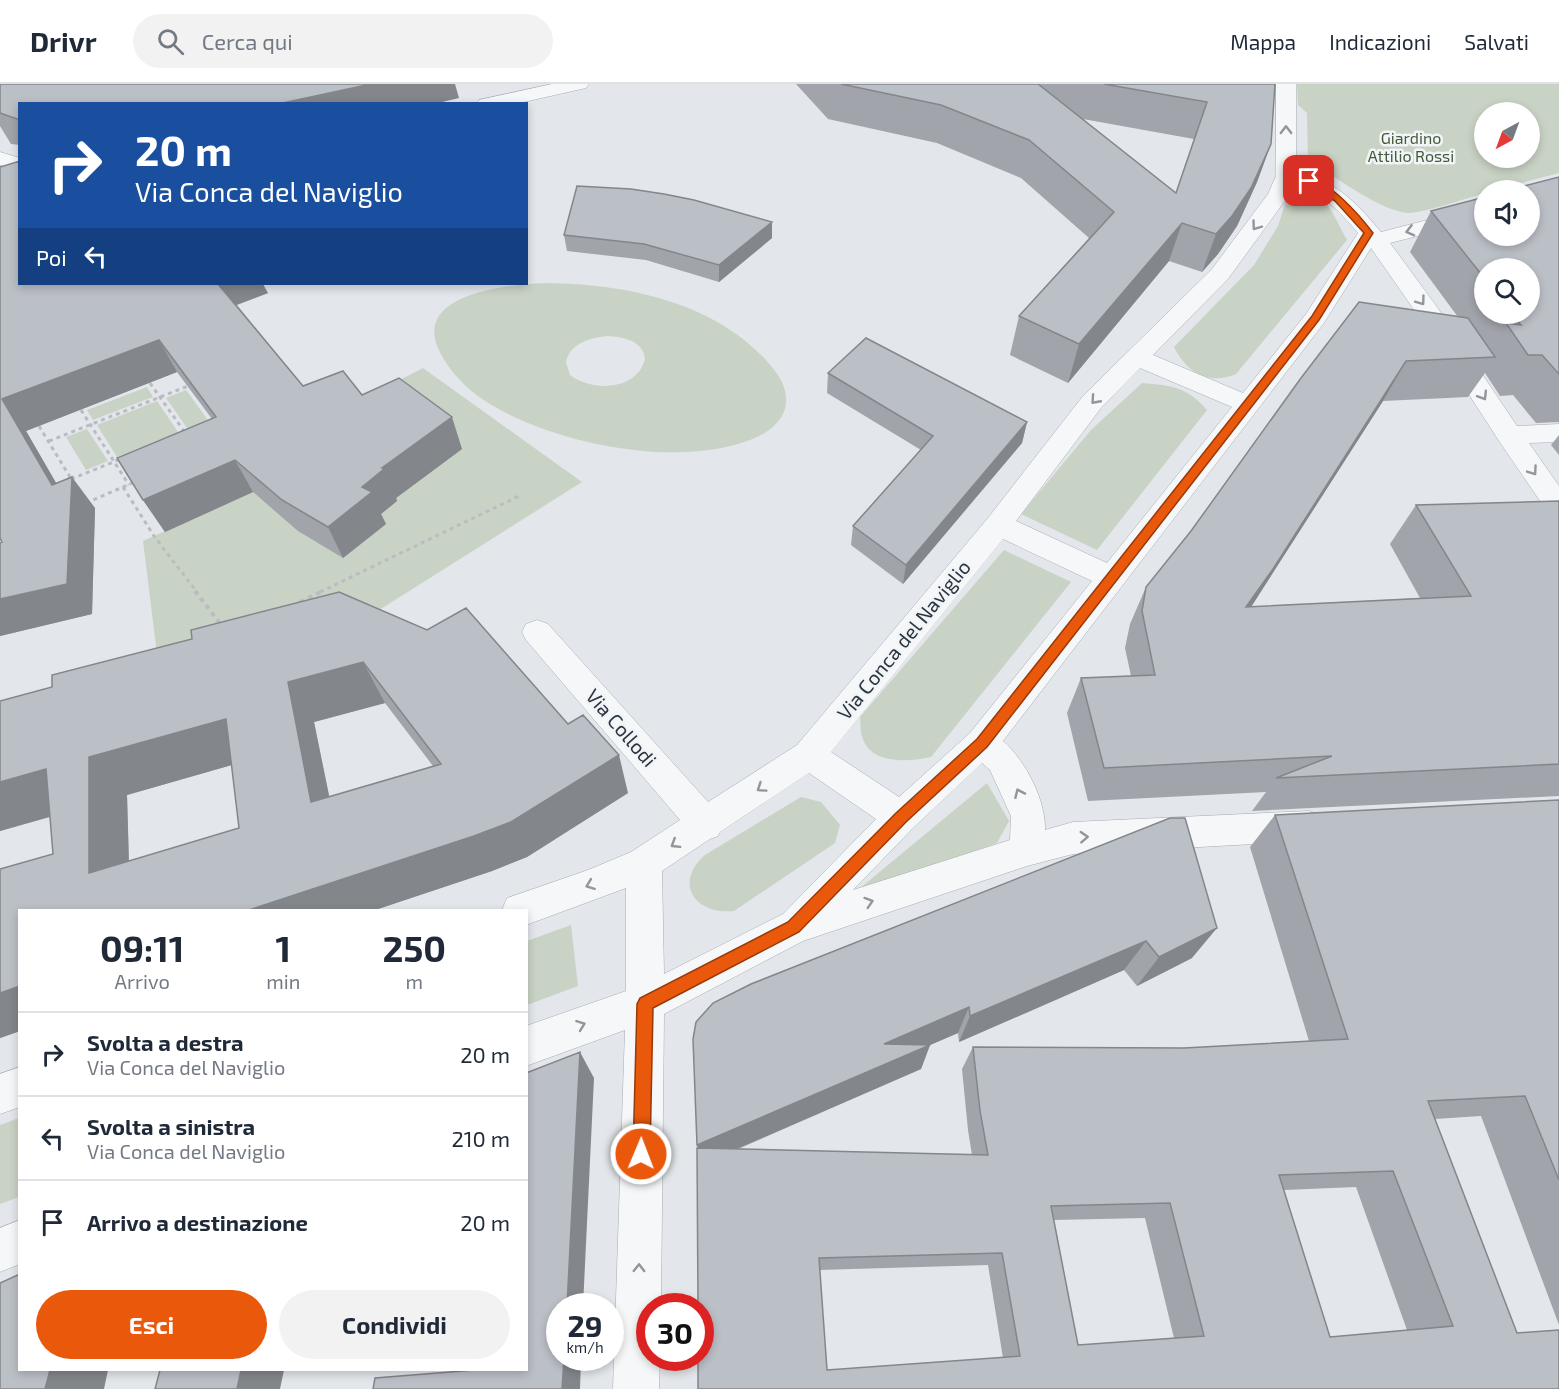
<!DOCTYPE html>
<html lang="it">
<style>
body{margin:0;font-family:"Exo 2",sans-serif;background:#f2f2f3;color:#1f2937;height:100vh;display:flex;flex-direction:column;font-size:22px;white-space:nowrap}
*{box-sizing:border-box;margin:0}
p{font-size:20px;color:#747a83}
.icon{flex:none;width:33px;height:33px;fill:none;stroke:currentColor;stroke-width:2;stroke-linecap:round;stroke-linejoin:round}
.map{position:relative;flex:1;overflow:hidden}
.side{position:absolute;left:18px;top:825px;width:510px;height:462px;display:flex;flex-direction:column;background:#fff;border-radius:0px;box-shadow:0 3px 9px #0003}
.side>*{flex:none}
.guide{position:absolute;left:18px;top:18px;width:510px;height:183px;border-radius:0px;box-shadow:0 3px 9px #0003;background:#1a4fa0;color:#fff;overflow:hidden}
.needle{width:39px;rotate:221deg}
.controls{position:absolute;left:1474px;top:18px;display:grid;gap:12px}
.controls a{display:grid;place-items:center;width:66px;height:66px;border-radius:50%;background:#fff;box-shadow:0 3px 9px #0003;font-size:30px}
.speed{position:absolute;left:546px;top:1209px;display:flex;gap:12px;font-size:30px;font-weight:700;text-align:center}
.speed>*{display:grid;place-content:center;width:78px;height:78px;border-radius:50%;background:#fff;box-shadow:0 3px 9px #0003;line-height:1}
.speed small{font-size:15px;font-weight:400}
.speed .limit{border:9px solid #d22;background:#fff;color:#111}
.pin{position:absolute;display:grid;place-items:center;width:51px;height:51px;color:#fff;margin:-26px;border-radius:12px;box-shadow:0 3px 9px #0006}
.me{position:absolute;width:66px;margin:-33px;rotate:1deg;stroke-linejoin:round;filter:drop-shadow(0 0 4px #0008)}
.turn{display:flex;align-items:center;gap:21px;height:126px;padding:0 18px;font-size:27px}
.turn .icon{width:78px;height:78px;stroke-width:2.5}
.turn b{display:block;font-size:42px;line-height:51px}
.then{display:flex;align-items:center;height:57px;padding:0 18px;background:#0003;gap:12px;font-size:22px}
.eta{display:flex;justify-content:space-evenly;align-items:center;height:102px;text-align:center}
.eta b{font-size:36px;font-weight:700;line-height:42px}
.action{display:flex;gap:12px;margin-top:auto;padding:12px 18px}
.action a{flex:1;height:69px;border-radius:36px;background:#ea580c;color:#fff;font-size:24px;font-weight:700;line-height:69px;text-align:center}
.action a+a{background:#f2f2f3;color:#1f2937}
ul{padding:0;list-style:none}
li{display:flex;align-items:center;gap:18px;height:84px;padding:0 18px;border-top:2px solid #e0e1e3}
li div{flex:1}
li b{display:block;font-size:22px}
li em{font-style:normal}
header{display:flex;align-items:center;gap:36px;box-sizing:border-box;height:84px;padding:0 30px;background:#fff;border-bottom:2px solid #e0e1e3}
header strong{font-size:28px}
nav{display:flex;gap:33px;margin-inline-start:auto;font-size:21px}
.search{width:420px;height:54px;background:#f2f2f3;display:flex;align-items:center;gap:15px;box-sizing:border-box;padding:0 21px;border-radius:33px;color:#747a83;font-size:22px}
.map>svg:first-child{display:block}
.green{fill:#c9d3c5;fill-rule:evenodd}
.lines{fill:none;stroke-linecap:round;stroke-linejoin:round}
.minor-casing{stroke:#a8adb4;stroke-width:1}
.path-far1{stroke:#b9bdc1;stroke-width:3;stroke-dasharray:4 4;stroke-linecap:butt}
.path{stroke:#b9bdc1;stroke-width:4;stroke-dasharray:4.5 4.5;stroke-linecap:butt}
.minor{fill:#f5f7f8;fill-rule:evenodd}
.wall{fill:#a1a4aa;fill-rule:evenodd}
.shaded-wall{fill:#83868b}
.building{fill:#bbbfc6;stroke:#83868b;stroke-width:1.5;fill-rule:evenodd}
.oneway{stroke:#90969c}
.route{fill:#ea580c;stroke:#983908;stroke-width:1.5}
.labels{text-anchor:middle;stroke-width:5;stroke-linejoin:round;paint-order:stroke}
.far-park-label{font-size:16px;fill:#425b3b;stroke:#f2f5f7}
.street-label{font-size:20px;fill:#2c3540;stroke:#f2f5f7}
</style>
<header>
<strong>Drivr</strong>
<div class="search"><svg class="icon" aria-label="search" viewBox="0 0 24 24"><circle cx="10" cy="10" r="6"/><path d="M15 15l6 6"/></svg>Cerca qui</div>
<nav><a>Mappa</a><a>Indicazioni</a><a>Salvati</a></nav>
</header>
<div class="map">
<svg width="1559" height="1305" viewBox="0 0 1559 1305">
<rect width="100%" height="100%" fill="#e3e6ea"/>
<!-- green -->
<path class="green" d="M1297,0h262v89l-64,17h-10v3c-17,5 -62,20 -76,20 -28,-1 -76,-38 -101,-53l-1,-47 -9,-8zM1485,28h45v46h-45z
M1304,106c24,4 32,31 43,50l-111,134c-27,12 -50,-2 -62,-27l80,-82 24,-39 10,-31z
M548,199c75,1 163,18 217,76 10,11 20,23 21,38 2,23 -20,38 -39,44 -75,27 -196,2 -262,-40 -18,-12 -33,-27 -43,-45 -37,-63 69,-72 106,-73zM607,252c16,1 36,4 38,23 -8,32 -53,33 -75,16l-4,-13c4,-19 24,-24 41,-26z
M423,284l159,114 -233,147 -190,41 -16,-129 156,-70 63,-72z
M1142,299c30,3 44,3 65,27l-110,140 -76,-36 70,-84z
M147,303l6,10 -60,23 -6,-10z
M186,306l22,30 -21,8 -21,-30z
M157,317l21,31 -61,25 -20,-32z
M87,345l21,32 -22,9 -20,-33z
M1004,466l67,32 -140,175c-22,5 -62,8 -69,-21 -2,-6 -1,-13 -2,-19z
M987,699l22,38 -12,22 -144,51z
M801,713l20,5 19,23 -5,18 -101,68c-39,4 -61,-28 -29,-56z
M571,841l7,61 -51,19v-64z
M19,1034v79l-19,7v-79z"/>
<g class="lines">
<defs>
<path id="minor" d="M552,0h37l-3,4 -71,16h-38l2,-4z
M1276,0h20v88c39,8 60,30 85,60l104,-27v14l-95,24 47,64 80,119 42,-2v18l-30,1 30,43v31l-10,-3 -50,-73 -82,-127 -46,-66 -47,75 -321,418c22,19 43,59 42,89l28,-8 236,-11 12,4 5,11 -5,11 -12,4 -236,13 -46,12 -224,75 -139,73 -3,292h-11v52h10l-1,31h-46l12,-359 -99,36v-40l100,-35v-103l-100,37v-15h-24l5,-12 81,-28 43,-18 49,-32 -154,-180 -4,-8 4,-8 11,-4 11,4 160,178 89,-57 191,-227 95,-122 129,-127 56,-75 8,-18zM1293,100c28,6 47,28 65,49l-52,81 -63,79 -90,-38 75,-76 61,-84zM1140,284l92,39 -125,156 -91,-42 85,-113zM1003,455l89,42 -122,152 -71,64 -68,-45zM982,679l8,7 21,46 -1,24 -157,50 60,-62zM809,689l67,46 -93,95 -119,60 -2,-103 48,-32 8,-3 2,-4z
M0,68l20,6v14l-20,-7z
M20,983v40l-20,7v-40z
M20,1136v44l-20,8v-44z"/>
</defs>
<!-- minor casing -->
<use href="#minor" class="minor-casing"/>
<!-- path-far1 -->
<path class="path-far1" d="M150,299l36,51
M81,326l48,75
M39,342l34,56
M49,357l139,-55
M71,395l50,-20
M123,403l31,49 43,56
M86,419l51,-22
M320,508l201,-97"/>
<!-- path -->
<path class="path" d="M195,507l27,35
M300,518l23,-11"/>
<!-- minor -->
<use href="#minor" class="minor"/>
</g>
<!-- wall -->
<path class="wall" d="M0,0l459,14 -439,6v41l-9,-1 -11,-18z
M796,0h479l-4,60 -14,38 -20,44 -19,28 -16,18 -33,-11 -101,122 -58,-28 9,-39 70,-78 -68,-60 -84,-35 -109,-24zM1083,35l111,20 -18,54z
M20,77l248,132 -31,12 66,81 59,9 100,54 -66,49 1,3 -16,13 5,10 -43,34 -45,-27 -45,-39 -88,40 -22,-32 69,-81 -35,-47 -151,59 30,52 39,25 -3,106 -92,22v-93l2,-1z
M1559,93v245l-23,1 -23,-28 -13,1 -15,-23 -17,24 -85,4 -132,206 169,-9 -30,-54 26,-39 143,-4v295l-307,15 14,-19 -178,9 -21,-88 14,-35 50,-2 -6,-28 5,-24 16,-37 312,-270 -48,-65 21,-41zM1485,184l45,46h-45z
M772,138v16l-53,44 -73,-22 -79,-9 -3,-16z
M828,289l199,49 -5,21 -119,141 -52,-39 2,-19 68,-76 -94,-57z
M1559,351v20l-8,-10z
M339,508l289,201 -101,64 -35,14 -117,39h-355v121l-20,7v-169l53,-15 -3,-37 -50,14v-130l52,-14 140,-48zM385,619l48,63 -104,31 -15,-75zM232,681l7,63 -110,33 -2,-66z
M1559,716v525l-78,-209 -46,3 82,214 42,56h-861v-241l472,-330 22,140 -55,28 -13,-16 -165,72 -1,-9 -28,12 -9,24 -183,80 234,6 -4,-25 -6,-61 11,-22 211,1 125,-7 -59,-194 25,-32zM1356,1103l51,143 -77,7 -46,-147zM1145,1134l29,120 -96,7 -24,-125zM988,1181l15,93 -176,12 -8,-100z"/>
<!-- shaded-wall -->
<path class="shaded-wall" d="M371,0h84l4,14 -25,6h-156z
M1271,60l-14,38 -20,44 -19,28 -16,18 14,-38z
M772,138v16l-53,44v-17z
M1182,139l-13,38 -101,122 11,-39z
M216,200h47l5,9 -40,15z
M159,256l18,32 -151,59 44,76 2,-30 23,31 -3,106 -92,22v-37l52,-114 -50,-86z
M1406,277l-23,40 -132,206h-5z
M452,333l10,32 -66,49 1,3 -16,13 5,10 -43,34 -15,-31 34,-40 20,-19z
M1027,338l-5,21 -119,141 3,-19z
M235,376l18,32 -88,40 -22,-32z
M363,578l22,41 -71,19 24,117 -27,-37 -23,-120z
M226,635l30,39 -129,37 3,111 -41,-33v-116z
M619,671l9,38 -101,64 -35,14 -117,39h-126z
M46,685l41,37 -87,25v-49z
M1217,844l-25,30 -55,28 22,-29z
M1146,857l-22,29 -165,72 11,-26z
M20,902v45l-20,7v-45z
M969,923l-11,26 -28,12 -9,24 -219,95 -5,-19 187,-101z
M580,968l14,26 -11,228h-16z
M564,1274h17l-1,31h-18z
M50,1286h58l-4,19h-59z
M241,1286h43l-4,19h-43z"/>
<!-- building -->
<path class="building" d="M0,0h371l-93,20h-258v16l-20,-7z
M841,0h197l138,109 31,-91 -103,-18h171l-4,60 -20,44 -19,28 -16,18 -34,-11 -103,121 -60,-28 95,-104 -85,-72 -88,-35z
M20,77v123h198l85,102 40,-15 19,24 37,-17 53,39 -70,51 2,1 -22,18 10,5 -44,35 -46,-27 -47,-40 -92,40 -26,-42 99,-41 -57,-77 -157,59 50,86 20,-8 -5,107 -67,15v-56l2,-1 -2,-4v-371z
M1559,93v197l-17,-19h-14l-22,-32 15,2 -9,-11h18v-46h-45v11l-54,-68 54,-14v39h45v-46h-22z
M577,102l54,3 33,5 30,6 78,22 -53,43 -75,-21 -80,-9z
M1359,218l109,16 27,39 -89,4 -133,208 -27,38 225,-11 -55,-91 143,-4v263l-283,14 56,-22 -228,12 -23,-90 74,-3 -13,-64 4,-24 45,-56 110,-153z
M866,254l161,84 -121,143 -53,-39 80,-90 -105,-63z
M339,508l88,38 39,-22 102,116 15,-9 36,40 -108,67 -37,14 -225,74h-229v76l-20,7v-124l53,-15 -7,-85 -46,13v-81l52,-14v-12l140,-36 -1,-9zM363,578l78,102 -130,38 -23,-120zM226,635l13,109 -150,45v-116z
M1559,716v380l-34,-84 -97,5 89,232 42,-3v59h-861v-31h2v-52h-2l-1,-158 291,7 -8,-44 -7,-64 211,1 164,-9 -73,-224zM1393,1087l60,155 -123,11 -51,-162zM1170,1119l34,133 -126,9 -27,-139zM1002,1169l18,103 -193,14 -8,-112z
M1170,734h15l32,110 -58,29 -13,-16 -176,75 -1,-9 -85,37 46,1 -233,100 -4,-106 3,-17 17,-19 38,-19z
M580,968l-13,254h-7v52h4l-2,31h-189l2,-11 100,-8h51v-297z
M20,1190v96h30l-5,19h-45v-106z
M160,1286h81l-4,19h-82z"/>
<!-- one-way arrows -->
<defs><path id="oneway-chevron" d="M-2-3.5L2.5 0L-2 3.5" fill="none" stroke-width="1.6" stroke-linecap="round" stroke-linejoin="round" transform="scale(1.5)"/></defs>
<g class="oneway">
<use href="#oneway-chevron" transform="translate(1286 46) rotate(-90)"/>
<use href="#oneway-chevron" transform="translate(1256 142) rotate(126)"/>
<use href="#oneway-chevron" transform="translate(1410 147) rotate(166)"/>
<use href="#oneway-chevron" transform="translate(1421 217) rotate(54)"/>
<use href="#oneway-chevron" transform="translate(1483 312) rotate(58)"/>
<use href="#oneway-chevron" transform="translate(1095 316) rotate(132)"/>
<use href="#oneway-chevron" transform="translate(1533 387) rotate(55)"/>
<use href="#oneway-chevron" transform="translate(761 704) rotate(146)"/>
<use href="#oneway-chevron" transform="translate(1019 709) rotate(-114)"/>
<use href="#oneway-chevron" transform="translate(1084 753) rotate(-3)"/>
<use href="#oneway-chevron" transform="translate(675 760) rotate(148)"/>
<use href="#oneway-chevron" transform="translate(590 801) rotate(159)"/>
<use href="#oneway-chevron" transform="translate(869 818) rotate(-18)"/>
<use href="#oneway-chevron" transform="translate(581 941) rotate(-20)"/>
<use href="#oneway-chevron" transform="translate(639 1184) rotate(-89)"/>
</g>
<!-- route -->
<path class="route" d="M1306,95c21,-2 55,38 67,54l-54,87 -332,427 -81,75 -107,110 -146,76 -3,146 -2,6 -7,3 -6,-3 -2,-6 4,-150 3,-6 148,-76 108,-109 81,-74 335,-423 52,-83 -29,-32 -29,-18z"/>
<g class="labels">
<!-- far-park labels -->
<g class="far-park-label">
<text x="1411" y="60">Giardino<tspan x="1411" dy="18">Attilio Rossi</tspan></text>
</g>
<!-- street labels -->
<g class="street-label">
<text transform="translate(904 556) rotate(-51)" y="7">Via Conca del Naviglio</text>
<text transform="translate(621 644) rotate(49)" y="7">Via Collodi</text>
</g>
</g>
</svg>
<div class="controls">
<a><svg class="needle" viewBox="-14 -14 28 28"><path d="M0-13l5 13h-10z" fill="#e53935"/><path d="M0 13l5-13h-10z" fill="#747a83"/></svg></a>
<a><svg class="icon" aria-label="sound" viewBox="0 0 24 24"><path d="M4 9h4l5-4v14l-5-4H4zM17 9q2 3 0 6"/></svg></a>
<a><svg class="icon" aria-label="search" viewBox="0 0 24 24"><circle cx="10" cy="10" r="6"/><path d="M15 15l6 6"/></svg></a>
</div>
<div class="speed"><div>29<small>km/h</small></div><div class="limit">30</div></div>
<div class="pin" style="left:1309px;top:97px;background:#d93025"><svg class="icon" aria-label="arrive" viewBox="0 0 24 24"><path d="M6 21V4h12l-3 4 3 4H6"/></svg></div>
<svg class="me" style="left:641px;top:1070px" viewBox="-20 -20 40 40"><circle r="17" fill="#ea580c" stroke="#fff" stroke-width="3"/><path d="M0-11L8 9 0 5-8 9z" fill="#fff"/></svg>
<div class="guide">
<div class="turn"><svg class="icon" aria-label="right" viewBox="0 0 24 24"><path d="M7 20v-9h11M14 6l5 5-5 5"/></svg><div><b>20 m</b>Via Conca del Naviglio</div></div>
<div class="then">Poi<svg class="icon" aria-label="left" viewBox="0 0 24 24"><path d="M17 20v-9H6M10 6l-5 5 5 5"/></svg></div>
</div>
<section class="side">
<div class="eta">
<div><b>09:11</b><p>Arrivo</p></div>
<div><b>1</b><p>min</p></div>
<div><b>250</b><p>m</p></div>
</div>
<ul>
<li><svg class="icon" aria-label="right" viewBox="0 0 24 24"><path d="M7 20v-9h11M14 6l5 5-5 5"/></svg><div><b>Svolta a destra</b><p>Via Conca del Naviglio</p></div><em>20 m</em></li>
<li><svg class="icon" aria-label="left" viewBox="0 0 24 24"><path d="M17 20v-9H6M10 6l-5 5 5 5"/></svg><div><b>Svolta a sinistra</b><p>Via Conca del Naviglio</p></div><em>210 m</em></li>
<li><svg class="icon" aria-label="arrive" viewBox="0 0 24 24"><path d="M6 21V4h12l-3 4 3 4H6"/></svg><div><b>Arrivo a destinazione</b></div><em>20 m</em></li>
</ul>
<div class="action"><a>Esci</a><a>Condividi</a></div>
</section>
</div>
